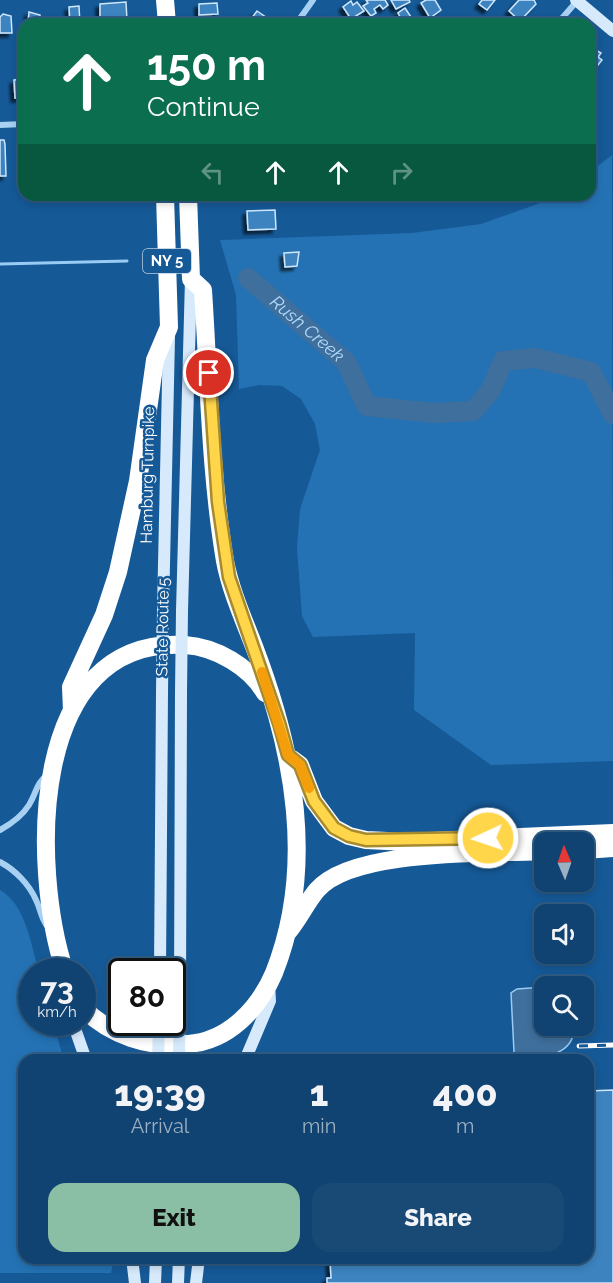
<!DOCTYPE html>
<style>
body{margin:0;font-family:Raleway,sans-serif;background:#194a76;color:#f1f3f6;height:100vh;display:flex;flex-direction:column;font-size:22px;white-space:nowrap}
*{box-sizing:border-box;margin:0}
p{font-size:20px;color:#9cb0c3}
.icon{flex:none;width:33px;height:33px;fill:none;stroke:currentColor;stroke-width:2;stroke-linecap:round;stroke-linejoin:round}
.map{position:relative;flex:1;overflow:hidden}
.drawer{position:absolute;left:18px;top:1054px;width:576px;height:210px;display:flex;flex-direction:column;background:#104371;border-radius:18px;box-shadow:0 3px 9px #0003,0 0 0 2px #305c84}
.drawer>*{flex:none}
.banner{position:absolute;left:18px;top:18px;width:578px;height:183px;border-radius:18px;box-shadow:0 3px 9px #0003,0 0 0 2px #305c84;background:#0b6e4f;color:#fff;overflow:hidden}
.needle{width:39px;rotate:358deg}
.buttons{position:absolute;left:534px;top:832px;display:grid;gap:12px}
.buttons a{display:grid;place-items:center;width:60px;height:60px;border-radius:12px;background:#104371;box-shadow:0 3px 9px #0003,0 0 0 2px #305c84;font-size:30px}
.speed{position:absolute;left:18px;top:958px;display:flex;gap:12px;font-size:30px;font-weight:700;text-align:center}
.speed>*{display:grid;place-content:center;width:78px;height:78px;border-radius:50%;background:#104371;box-shadow:0 3px 9px #0003,0 0 0 2px #305c84;line-height:1}
.speed small{font-size:15px;font-weight:400}
.speed .limit{border:3px solid #111;border-radius:9px;background:#fff;color:#111}
.pin{position:absolute;display:grid;place-items:center;width:51px;height:51px;color:#fff;margin:-26px;border:3px solid #fff;border-radius:50%;box-shadow:0 2px 6px #0007}
.me{position:absolute;width:66px;margin:-33px;rotate:267deg;stroke-linejoin:round;filter:drop-shadow(0 0 4px #0008)}
.turn{display:flex;align-items:center;gap:21px;height:126px;padding:0 30px;font-size:27px}
.turn .icon{width:78px;height:78px;stroke-width:2.5}
.turn b{display:block;font-size:42px;line-height:51px}
.lanes{display:flex;align-items:center;height:57px;padding:0 30px;background:#0003;justify-content:center;gap:30px;direction:ltr}
.lanes .off{opacity:.35}
.eta{display:flex;justify-content:space-evenly;align-items:center;height:102px;text-align:center}
.eta b{font-size:36px;font-weight:800;line-height:42px}
.primary-button{display:flex;gap:12px;margin-top:auto;padding:12px 30px}
.primary-button a{flex:1;height:69px;border-radius:18px;background:#8abfa5;color:#111;font-size:24px;font-weight:800;line-height:69px;text-align:center}
.primary-button a+a{background:#194a76;color:#f1f3f6}
.map>svg:first-child{display:block}
.green{fill:#2472b4}
.water{fill:#3f6f9c;stroke:#99ccf5;stroke-width:1.5}
.lines{fill:none;stroke-linecap:round;stroke-linejoin:round}
.stream{stroke:#99ccf5;stroke-width:3}
.river{stroke:#3f6f9c;stroke-width:20}
.building{fill:#3d83bf;stroke:#cee7fc;stroke-width:1.5;filter:url(#shadow)}
.street{stroke:#a7d0f2;stroke-width:6}
.secondary{stroke:#d6eafc;stroke-width:12}
.highway{stroke:#fff;stroke-width:18}
.rail-casing{stroke:#fff;stroke-width:5}
.rail{stroke:#155997;stroke-width:3;stroke-dasharray:9;stroke-linecap:butt}
.secondary-bridge{stroke:#d6eafc;stroke-width:12}
.route-casing{stroke:#a68a30;stroke-width:15}
.route{stroke:#ffd54a;stroke-width:10}
.slow{stroke:#f59e0b;stroke-width:10}
.labels{text-anchor:middle;stroke-width:5;stroke-linejoin:round;paint-order:stroke}
.shield{fill:#155997;stroke:#b9cde0;stroke-width:1.5}
.shield-label{font-size:15px;font-weight:bold;fill:#fff}
.street-label{font-size:16px;fill:#fff;stroke:#155997}
.water-label{font-size:18px;font-style:italic;fill:#b3d9f9;stroke:#155997}
</style>
<div class="map">
<svg width="613" height="1283" viewBox="0 0 613 1283">
<defs>
<filter id="shadow"><feDropShadow dx="-4" dy="4" stdDeviation="1.5" flood-color="#0009"/></filter>
</defs>
<rect width="100%" height="100%" fill="#155997"/>
<!-- green -->
<path class="green" d="M612,155l1,606 -122,4 -77,-55 1,-77 -102,4 -11,-21 -5,-68 3,-39 20,-59 -5,-26 -14,-25 -19,-13 -23,-1 -20,4 -3,-94 -16,-55 192,-7 69,-9 62,-22 11,-7h36v-23z
M0,890c26,15 31,55 39,82h-7v51h21l11,37h-40v198l90,1 -3,14h-111z"/>
<!-- water -->
<path class="water" d="M544,987v39h30c1,31 -32,31 -54,32l-6,-6 -3,-59 6,-4z"/>
<g class="lines">
<!-- stream -->
<path class="stream" d="M0,264l127,-3"/>
<!-- river -->
<path class="river" id="s1" d="M248,278l98,84 21,44 67,7 39,-2 18,-21 12,-29 32,-3 56,14 22,42"/>
</g>
<!-- building -->
<path class="building" d="M366,0h19l3,5 -5,4 -3,-4 -6,4 2,4 -5,3 -8,-10 5,-3z
M391,0h18l1,2 -14,7z
M426,0h9l6,10 -11,8 -9,-15z
M482,0h13l-8,10 -8,-6z
M519,0h15l2,4 -16,17 -11,-10z
M351,1l2,4 4,-3 7,9 -13,8 -8,-12z
M126,2l1,18 -27,1v-17z
M217,3l1,11 -19,1v-11z
M79,6l1,18h-10l-1,-17z
M405,8l6,9 -8,5 -5,-9z
M257,11l13,9 -3,4 -19,-1z
M29,12l11,3v9h-12z
M3,14l8,2 1,17h-12v-16z
M592,48l9,5 -3,4 4,3 -8,10 -4,-5z
M24,79v19h-9l-1,-18z
M0,140h4l1,4 1,32h-6z
M275,210l1,19 -28,1 -1,-19z
M299,252l-2,14 -12,1 -1,-14z
M613,1090v193h-286v-5h4l-1,-20h258v-167z"/>
<g class="lines">
<!-- street -->
<path class="street" d="M296,24l17,-24
M557,24l20,-23
M0,125l24,-1
M0,830c11,-6 22,-14 29,-25 8,-13 7,-23 20,-31
M0,862c15,8 29,22 36,38 5,10 5,19 12,27"/>
<!-- secondary -->
<path class="secondary" d="M576,0l37,31
M163,610l6,-273
M182,611l9,-332
M160,972l2,-280
M180,996l1,-304
M73,1023l13,37
M245,1060l25,-59 -1,-17
M132,1258l3,25
M155,1283l1,-25
M178,1283l1,-25
M196,1283l3,-25"/>
<!-- highway -->
<path class="highway" d="M165,0l2,24
M72,711l-1,-24 33,-72 14,-43 20,-91 17,-121 14,-33 -4,-132
M292,759l8,6 14,36 20,27 15,8 17,4 42,2 205,-9
M584,850l29,-2
M288,932c11,-13 18,-29 29,-42 36,-42 173,-36 227,-39
M65,972c-34,-103 -38,-336 120,-327 31,2 65,22 80,48
M82,1007c28,29 67,41 106,37 41,-3 71,-36 86,-71 42,-106 20,-221 -19,-324 -11,-29 -24,-57 -30,-88 -15,-89 -16,-181 -22,-271l-12,-11 -3,-84"/>
<defs>
<path id="rail" d="M579,1046l34,-1"/>
</defs>
<!-- rail casing -->
<use href="#rail" class="rail-casing"/>
<!-- rail -->
<use href="#rail" class="rail"/>
<!-- secondary-bridge -->
<path class="secondary-bridge" d="M162,692l1,-82
M181,692l1,-81
M158,1060l1,-37
M179,1060l1,-64"/>
</g>
<g class="lines">
<defs>
<path id="route" d="M209,373l9,129 11,75 50,146 9,32 12,10 14,36 20,27 15,8 17,4 122,-2"/>
</defs>
<!-- route casing -->
<use href="#route" class="route-casing"/>
<!-- route -->
<use href="#route" class="route"/>
<!-- slow -->
<path class="slow" d="M262,672l26,83 12,10 9,23"/>
</g>
<g class="labels">
<!-- shield labels -->
<rect class="shield" x="143" y="249" width="48" height="24" rx="4.5"/>
<g class="shield-label">
<text x="167" y="266">NY 5</text>
</g>
<!-- street labels -->
<g class="street-label">
<text transform="translate(147 475) rotate(-89)" y="6">Hamburg Turnpike</text>
<text transform="translate(162 627) rotate(-89)" y="6">State Route 5</text>
</g>
<!-- water labels -->
<g class="water-label">
<text dy="6" stroke="none"><textPath href="#s1" startOffset="78">Rush Creek</textPath></text>
</g>
</g>
</svg>
<div class="buttons">
<a><svg class="needle" viewBox="-14 -14 28 28"><path d="M0-13l5 13h-10z" fill="#e53935"/><path d="M0 13l5-13h-10z" fill="#9cb0c3"/></svg></a>
<a><svg class="icon" aria-label="sound" viewBox="0 0 24 24"><path d="M4 9h4l5-4v14l-5-4H4zM17 9q2 3 0 6"/></svg></a>
<a><svg class="icon" aria-label="search" viewBox="0 0 24 24"><circle cx="10" cy="10" r="6"/><path d="M15 15l6 6"/></svg></a>
</div>
<div class="speed"><div>73<small>km/h</small></div><div class="limit">80</div></div>
<div class="pin" style="left:209px;top:373px;background:#d93025"><svg class="icon" aria-label="arrive" viewBox="0 0 24 24"><path d="M6 21V4h12l-3 4 3 4H6"/></svg></div>
<svg class="me" style="left:488px;top:838px" viewBox="-20 -20 40 40"><circle r="17" fill="#ffd54a" stroke="#fff" stroke-width="3"/><path d="M0-11L8 9 0 5-8 9z" fill="#fff"/></svg>
<div class="banner">
<div class="turn"><svg class="icon" aria-label="ahead" viewBox="0 0 24 24"><path d="M12 20V5M6 11l6-6 6 6"/></svg><div><b>150 m</b>Continue</div></div>
<div class="lanes"><svg class="icon off" aria-label="left" viewBox="0 0 24 24"><path d="M17 20v-9H6M10 6l-5 5 5 5"/></svg><svg class="icon" aria-label="ahead" viewBox="0 0 24 24"><path d="M12 20V5M6 11l6-6 6 6"/></svg><svg class="icon" aria-label="ahead" viewBox="0 0 24 24"><path d="M12 20V5M6 11l6-6 6 6"/></svg><svg class="icon off" aria-label="right" viewBox="0 0 24 24"><path d="M7 20v-9h11M14 6l5 5-5 5"/></svg></div>
</div>
<section class="drawer">
<div class="eta">
<div><b>19:39</b><p>Arrival</p></div>
<div><b>1</b><p>min</p></div>
<div><b>400</b><p>m</p></div>
</div>
<div class="primary-button"><a>Exit</a><a>Share</a></div>
</section>
</div>
